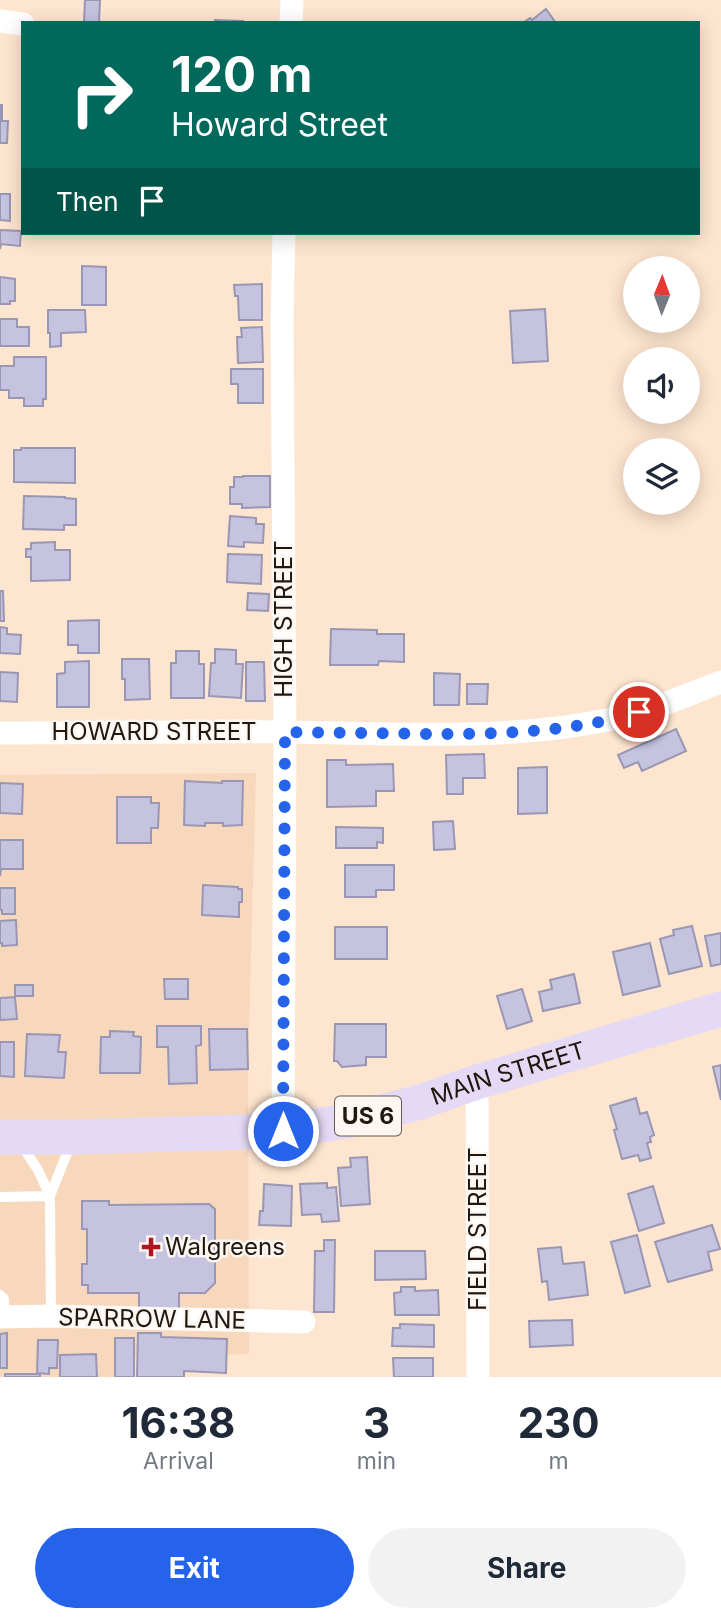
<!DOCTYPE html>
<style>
body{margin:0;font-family:Inter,sans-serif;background:#f2f2f3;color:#1f2937;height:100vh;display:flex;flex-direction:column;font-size:26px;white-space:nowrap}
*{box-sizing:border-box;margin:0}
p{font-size:23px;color:#747a83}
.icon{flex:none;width:38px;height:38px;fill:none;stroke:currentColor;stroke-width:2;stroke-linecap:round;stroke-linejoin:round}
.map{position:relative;height:1377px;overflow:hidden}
.drawer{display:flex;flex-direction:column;background:#fff;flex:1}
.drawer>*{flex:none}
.hud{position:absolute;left:21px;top:21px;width:679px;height:214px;border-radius:0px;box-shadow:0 4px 18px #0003;background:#00695c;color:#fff;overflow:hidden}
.needle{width:46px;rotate:1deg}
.buttons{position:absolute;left:623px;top:256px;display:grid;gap:14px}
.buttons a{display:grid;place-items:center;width:77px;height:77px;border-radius:50%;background:#fff;box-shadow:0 4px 18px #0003;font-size:35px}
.pin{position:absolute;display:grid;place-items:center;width:60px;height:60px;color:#fff;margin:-30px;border:4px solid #fff;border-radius:50%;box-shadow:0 2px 7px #0007}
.me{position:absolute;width:77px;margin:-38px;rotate:0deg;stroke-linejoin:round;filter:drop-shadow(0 0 5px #0008)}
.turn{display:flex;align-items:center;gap:24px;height:147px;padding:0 35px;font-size:32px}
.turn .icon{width:91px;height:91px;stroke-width:2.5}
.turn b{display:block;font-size:49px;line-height:60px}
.then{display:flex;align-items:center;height:66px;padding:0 35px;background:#0003;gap:14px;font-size:26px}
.eta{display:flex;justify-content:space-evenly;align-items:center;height:119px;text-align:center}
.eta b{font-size:42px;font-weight:700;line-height:49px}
.cta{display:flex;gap:14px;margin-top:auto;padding:14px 35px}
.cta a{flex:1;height:80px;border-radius:42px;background:#2563eb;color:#fff;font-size:28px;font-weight:700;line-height:80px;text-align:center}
.cta a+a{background:#f2f2f3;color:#1f2937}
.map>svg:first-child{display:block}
.built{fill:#f7d8bc}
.building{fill:#c5c3e0;stroke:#9997b3;stroke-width:2}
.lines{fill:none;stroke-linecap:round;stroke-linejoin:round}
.service{stroke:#fff;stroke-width:10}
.minor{stroke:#fff;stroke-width:23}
.primary{stroke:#e5daf6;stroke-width:35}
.route{stroke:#2563eb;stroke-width:12;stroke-dasharray:0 21.6}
.poi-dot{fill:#ab171d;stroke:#fcf7f2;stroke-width:2.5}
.labels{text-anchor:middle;stroke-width:5;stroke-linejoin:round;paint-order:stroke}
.shield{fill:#fcf7f2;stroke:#625a53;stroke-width:2}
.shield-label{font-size:23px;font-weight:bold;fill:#20170f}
.street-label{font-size:24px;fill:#20170f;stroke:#fcf7f2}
.poi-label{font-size:24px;fill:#20170f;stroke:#fcf7f2;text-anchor:start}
</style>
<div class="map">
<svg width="721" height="1377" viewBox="0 0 721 1377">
<rect width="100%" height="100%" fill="#fee5cf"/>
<!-- built -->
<path class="built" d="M256,773l-8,292 1,289 -125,4v19h-124v-602z"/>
<!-- building -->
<path class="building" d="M85,0h15l-1,23h-15z
M546,9l10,14h-33l7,-5 2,2z
M215,20l28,1v2h-28z
M0,105h2v16h6l-1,22h-7z
M0,194h10v27l-10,-1z
M0,230l21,1 -1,15 -19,-2 -1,5z
M82,266l24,1v38h-24z
M0,277l15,2v22h-5v3h-10z
M262,284v36h-23l-1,-24h-3l-1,-11z
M545,309l3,52 -35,2 -3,-52z
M48,310h37l1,22 -25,1v13l-11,1v-14h-2z
M0,319h17v8h12v19h-29z
M262,327l1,35 -25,1 -1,-26h5l-1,-9z
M14,357h32v42h-3v7h-19v-8h-15v-8h-9v-24h14z
M231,369h32v34h-25v-19h-7z
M21,448h54v35l-61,-1v-32h7z
M243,476h27v31l-28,1v-4h-12v-17h4v-10h9z
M24,496l41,1v1l11,1v26h-12v5l-41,-1z
M230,516l26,2v6h8l-1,19 -19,-1v5l-16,-1z
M55,542v8h15v30l-39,1v-24h-5v-8h5v-6z
M228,554l34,1 -1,29 -34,-2z
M0,591h3l1,30h-4z
M248,593l21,1 -1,17 -21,-1z
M99,620v33h-21v-8h-10v-24z
M0,627l7,1v6l14,1 -1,19 -20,-1z
M331,629l46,1v4h27v28l-25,-1 -1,4h-48z
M215,649l21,1v14h7l-2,34 -32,-2 2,-33h4z
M176,651h23v13h5v34h-33v-35h5z
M122,659h27l1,40 -25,1v-21h-3z
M89,661v46h-32v-33l8,-1v-11z
M246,662h18l1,39h-19z
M0,672l18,1 -1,29 -17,-1z
M434,673l26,1 -1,31h-25z
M467,684h21l-1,20h-20z
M676,729l10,22 -44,20 -4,-9 -14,6 -6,-13z
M484,754l1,24h-22v16h-16l-1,-39z
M327,760h19v5l47,-1 1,27h-18v15l-49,1z
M547,767v46l-29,1v-46z
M185,781l37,2v-2h21l-1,44 -19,1v-3h-18v3l-21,-1z
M0,783l23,1 -1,30 -22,-1z
M117,797h34v6h8l-1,25h-7v15h-34z
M453,821l2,28 -21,1 -1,-28z
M336,827l47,1v15l-6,-1v6h-41z
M0,840h23v29h-22l-1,7z
M345,865h49v25h-18v7h-31z
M203,885l35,2v2h4v13h-3v15l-37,-2z
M0,888h15v26h-13v-4h-2z
M16,920l1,25 -15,1v-3h-2v-22z
M692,926l10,40 -33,8 -9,-35 14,-4 -1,-5z
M335,927h52v32h-52z
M721,933v31l-10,2 -6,-30z
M650,943l10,43 -37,9 -10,-43z
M574,974l6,29 -37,8 -4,-19 13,-3 -2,-9z
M164,979h24v20h-23z
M15,985h18v11h-18z
M522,989l10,32 -25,8 -10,-33z
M15,997l2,22 -17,1v-22z
M335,1024h51v33h-20v8l-24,2 -5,-6h-3z
M157,1026h44v19l-5,1 1,37 -28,1 -1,-37h-11z
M209,1029h38l1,40 -38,1z
M110,1031l24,1 -1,4 8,1 -1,36h-40l1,-36h9z
M27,1034l33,1 -2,17h8l-2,26 -39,-2z
M0,1042h14v35l-14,-1z
M721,1065v35l-8,-33z
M636,1098l4,16 7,-2 7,23 -4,2 1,5 -4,1 4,15 -11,3 -2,-6 -16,4 -8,-29 3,-1 -7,-23z
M367,1157l3,47 -29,2 -3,-38 13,-1 -1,-9z
M327,1183v5l9,-1 3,34 -17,1 -1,-8 -19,1 -2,-31z
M264,1184l28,2 -1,40 -32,-1 1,-14h3z
M653,1186l11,37 -25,8 -11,-37z
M82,1201h27v4l100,-1 6,5v74l-10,10h-26v15h-40v-15h-51v-8h-6v-21h5v-35h-5z
M712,1225l8,24 -12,3 4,18 -44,12 -13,-40z
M637,1235l13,51 -25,7 -14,-51z
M324,1240h11l-1,72h-20l1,-61h9z
M561,1247l2,17 21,-2 4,33 -39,5 -2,-19 -5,1 -4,-33z
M375,1251h50l1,28 -51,1z
M401,1287h14v4l23,-1 1,25h-44l-1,-22 7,-1z
M572,1320l1,25 -43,2 -1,-26z
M400,1324l34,1v22l-42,-1 1,-18h7z
M7,1333v35h-7v-34z
M138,1333h23v4l66,2 -1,34 -42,-2v6h-47z
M115,1338h19v39h-19z
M38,1340h20l-1,28h-8v6l-12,-1z
M96,1354l1,23h-37v-22z
M393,1358h40v19h-39z
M5,1374h35v3h-35z"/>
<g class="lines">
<!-- service -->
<path class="service" d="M21,1144l17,26 12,26
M0,1197l50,-1
M0,1295l4,4v18
M51,1316l-1,-120 21,-53"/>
<!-- minor -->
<path class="minor" d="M0,21l23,3
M291,23l1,-23
M0,733c96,0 191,-2 287,-1 111,1 225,10 334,-15 34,-7 67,-23 100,-35
M477,1082l1,295
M283,1131l2,-399 -3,-410 2,-89
M0,1317l51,-1 253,6"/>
<!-- primary -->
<path class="primary" id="s1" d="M0,1137h73l210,-6 64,-10 73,-19 57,-20 244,-73"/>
</g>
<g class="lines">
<!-- route -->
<path class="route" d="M283,1131l2,-399c47,1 93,1 140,2 71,0 145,-1 214,-22"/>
</g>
<!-- markers -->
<path class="poi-dot" d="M147.5 1236.5h7v7h7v7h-7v7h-7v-7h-7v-7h7z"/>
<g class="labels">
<!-- shield labels -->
<rect class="shield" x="335" y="1096.5" width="66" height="39" rx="5"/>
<g class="shield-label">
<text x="368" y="1124">US 6</text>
</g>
<!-- street labels -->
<g class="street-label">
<text transform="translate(284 619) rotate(-90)" y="8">HIGH STREET</text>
<text x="154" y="740">HOWARD STREET</text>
<text dy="8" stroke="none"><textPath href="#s1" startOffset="516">MAIN STREET</textPath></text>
<text transform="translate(478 1229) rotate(-90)" y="8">FIELD STREET</text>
<text transform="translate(152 1319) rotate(1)" y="8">SPARROW LANE</text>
</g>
<!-- poi labels -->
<g class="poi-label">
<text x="165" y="1255">Walgreens</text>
</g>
</g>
</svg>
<div class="buttons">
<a><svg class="needle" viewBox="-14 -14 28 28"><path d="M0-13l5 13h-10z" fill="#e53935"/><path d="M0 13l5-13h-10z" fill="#747a83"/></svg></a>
<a><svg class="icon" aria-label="sound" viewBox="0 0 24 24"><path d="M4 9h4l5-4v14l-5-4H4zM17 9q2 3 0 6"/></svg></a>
<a><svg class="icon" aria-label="layers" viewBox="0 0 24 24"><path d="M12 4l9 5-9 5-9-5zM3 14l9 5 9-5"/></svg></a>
</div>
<div class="pin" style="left:639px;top:712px;background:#d93025"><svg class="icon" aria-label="arrive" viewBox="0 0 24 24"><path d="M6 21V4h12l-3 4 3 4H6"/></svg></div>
<svg class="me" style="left:283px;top:1131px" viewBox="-20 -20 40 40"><circle r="17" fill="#2563eb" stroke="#fff" stroke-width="3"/><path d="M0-11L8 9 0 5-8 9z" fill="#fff"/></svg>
<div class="hud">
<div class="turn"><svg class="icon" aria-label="right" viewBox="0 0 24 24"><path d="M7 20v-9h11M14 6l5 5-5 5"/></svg><div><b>120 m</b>Howard Street</div></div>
<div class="then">Then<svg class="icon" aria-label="arrive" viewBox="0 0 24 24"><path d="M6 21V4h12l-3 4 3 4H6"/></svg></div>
</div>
</div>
<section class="drawer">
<div class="eta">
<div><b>16:38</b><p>Arrival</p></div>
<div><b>3</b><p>min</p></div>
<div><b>230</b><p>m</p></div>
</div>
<div class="cta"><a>Exit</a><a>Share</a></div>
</section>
